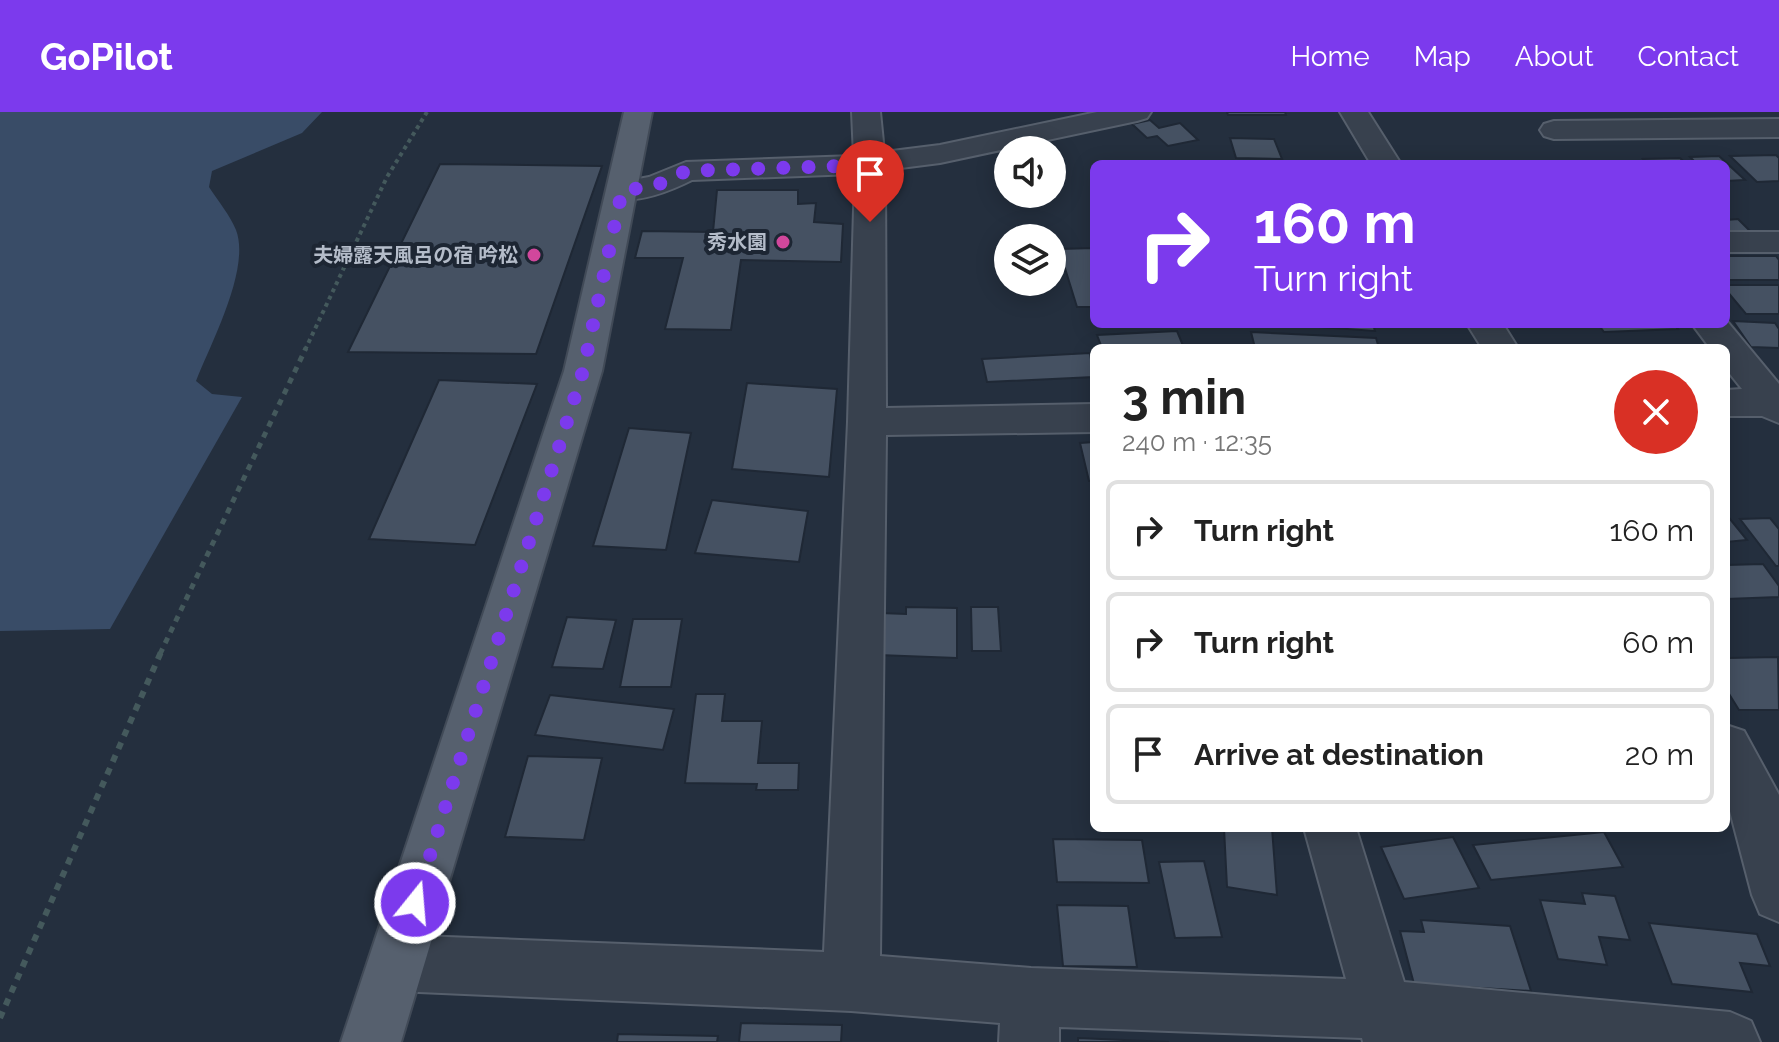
<!DOCTYPE html>
<meta charset="utf-8">
<style>
body{margin:0;font-family:Raleway,"Noto Sans JP",sans-serif;background:#f6f6f6;color:#222;height:100vh;display:flex;flex-direction:column;font-size:30px;white-space:nowrap}
*{box-sizing:border-box;margin:0}
p{font-size:26px;color:#767676}
.icon{flex:none;width:44px;height:44px;fill:none;stroke:currentColor;stroke-width:2;stroke-linecap:round;stroke-linejoin:round}
.map{position:relative;flex:1;overflow:hidden}
.details{position:absolute;left:1090px;top:232px;width:640px;height:488px;display:flex;flex-direction:column;background:#fff;border-radius:12px;box-shadow:0 4px 20px #0003}
.details>*{flex:none}
.banner{position:absolute;left:1090px;top:48px;width:640px;height:168px;border-radius:12px;box-shadow:0 4px 20px #0003;background:#7c3aed;color:#fff;overflow:hidden}
.buttons{position:absolute;left:994px;top:24px;display:grid;gap:16px}
.buttons a{display:grid;place-items:center;width:72px;height:72px;border-radius:50%;background:#fff;box-shadow:0 4px 20px #0003;font-size:40px}
.pin{position:absolute;display:grid;place-items:center;width:68px;height:68px;color:#fff;margin:-82px -34px;border-radius:50% 50% 50% 0;rotate:-45deg;box-shadow:0 0 8px #0007}
.pin .icon{rotate:45deg}
.me{position:absolute;width:88px;margin:-44px;rotate:17deg;stroke-linejoin:round;filter:drop-shadow(0 0 6px #0008)}
.turn{display:flex;align-items:center;gap:28px;height:168px;padding:0 32px;font-size:36px}
.turn .icon{width:104px;height:104px;stroke-width:2.5}
.turn b{display:block;font-size:56px;line-height:68px}
.round{display:grid;place-items:center;flex:none;width:84px;height:84px;border-radius:42px;background:#f6f6f6}
.head{display:flex;align-items:center;justify-content:space-between;height:136px;padding:0 32px}
h1{font-size:48px;font-weight:700;line-height:60px}
ul{padding:0;list-style:none}
li{display:flex;align-items:center;gap:24px;height:100px;margin:0 16px 12px;padding:0 16px;border:4px solid #e0e0e0;border-radius:12px}
li div{flex:1}
li b{display:block;font-size:30px}
li em{font-style:normal}
header{display:flex;align-items:center;gap:48px;box-sizing:border-box;height:112px;padding:0 40px;background:#7c3aed;color:#fff}
header strong{font-size:38px}
nav{display:flex;gap:44px;margin-inline-start:auto;font-size:28px}
.map>svg:first-child{display:block}
.water{fill:#394c67}
.building{fill:#455162;stroke:#1f2835;stroke-width:2}
.lines{fill:none;stroke-linecap:round;stroke-linejoin:round}
.minor-casing{stroke:#565f6c;stroke-width:4}
.major-casing{stroke:#414a57;stroke-width:4}
.path-far2{stroke:#44595c;stroke-width:4;stroke-dasharray:4 4;stroke-linecap:butt}
.path-far1{stroke:#44595c;stroke-width:5;stroke-dasharray:6 6;stroke-linecap:butt}
.path{stroke:#44595c;stroke-width:6;stroke-dasharray:7 7;stroke-linecap:butt}
.minor{fill:#38414e;fill-rule:evenodd}
.major{fill:#56606e;fill-rule:evenodd}
.route{stroke:#7c3aed;stroke-width:14;stroke-dasharray:0 25.2}
.hotel-dot{fill:#d1479c;stroke:#1d2633;stroke-width:3}
.labels{text-anchor:middle;stroke-width:8;stroke-linejoin:round;paint-order:stroke}
.far-poi-label{font-size:20px;font-weight:bold;fill:#b4bcc9;stroke:#1d2633;text-anchor:end}
</style>
<header>
<strong>GoPilot</strong>
<nav><a>Home</a><a>Map</a><a>About</a><a>Contact</a></nav>
</header>
<div class="map">
<svg width="1779" height="930" viewBox="0 0 1779 930">
<rect width="100%" height="100%" fill="#242f3e"/>
<!-- water -->
<path class="water" d="M0,0h322l-20,21 -90,38 -3,16c9,14 21,28 27,43 15,39 -26,115 -40,151l16,13 30,3 -132,232 -110,2z"/>
<!-- building -->
<path class="building" d="M1227,0h58l1,3h-58z
M1150,8l9,8 21,-5 18,17 -30,6 -11,-10 -10,2 -15,-14z
M1230,26l44,1 8,20 -46,-1z
M1776,43l3,3v23l-22,1 -27,-26z
M1719,44l26,24 -19,1v-17h-29l-7,-7z
M1680,46l6,6h-39l-4,-5z
M440,52l162,2 -66,188 -188,-2z
M717,78h81v14l18,-1 -2,19 29,2 -2,38 -100,-2 -10,70 -66,-1 18,-71h-48l7,-27 71,1z
M1738,107l16,16 -28,1v-16z
M1094,136v59h-17l-18,-58z
M1726,144h50l3,4v20h-53z
M1726,173h53v29h-33l-20,-24z
M1733,209l42,2 4,6v19l-28,-1z
M1277,212h96l2,7z
M1598,212h76l4,5 -74,3z
M1177,219l7,17h-82l-5,-13z
M1251,220l125,6 3,10h-124z
M1090,241l4,24 -107,5 -5,-23z
M439,268l98,4 -62,161 -106,-6z
M747,271l90,6 -8,88 -97,-8z
M629,316l62,5 -25,117 -73,-4z
M1094,330v39h-5l-9,-38z
M712,388l96,11 -9,51 -104,-9z
M1726,402l21,26 -21,2z
M1770,406l9,11v37h-3l-36,-47z
M1763,452l16,22v11l-53,2v-34z
M906,495l51,1v50l-79,-3 2,-42 26,1z
M971,495h27l3,44h-29z
M567,505l49,3 -13,49 -51,-2z
M633,507h49l-11,68h-51z
M1778,545l1,53h-40l-13,-21v-31z
M696,582h29l-3,27h40l-4,42h41l-1,27h-42l1,-6 -72,-1z
M550,583l124,14 -11,41 -128,-15z
M528,644l74,2 -18,82 -79,-3z
M1224,716h48l5,67 -50,-8z
M1604,720l19,35 -132,13 -18,-35z
M1453,725l26,51 -75,11 -23,-52z
M1053,727l89,1 7,43 -92,-1z
M1204,749l18,76 -47,1 -16,-76z
M1582,781l33,3 15,44 -31,-3 8,28 -49,-6 -18,-59 45,4z
M1057,793l71,1 9,61 -74,-1z
M1421,808l89,6 21,65 -117,-7 -14,-53 24,1z
M1649,811l108,11 13,32 -30,-3 12,29 -80,-8z
M741,911l101,2 -1,17h-102z
M618,922l100,2 -1,6h-100z
M1078,926l91,4h-91z"/>
<g class="lines">
<defs>
<path id="minor" d="M852,0h28l4,40 56,-7 157,-33h54l-4,6 -10,3 -197,42 -55,7 1,238 208,-4v28l-208,3 -6,521 151,12 315,11 -42,-151h52l48,154 326,30 21,9 9,21h-397l-1,-4 -303,-11v15h-60l1,-19 -149,-12 -455,-20 -20,-8 -8,-20 8,-20 20,-8 428,17 24,-530 7,-248 -163,6c-24,12 -54,24 -81,18l-5,-7 5,-7 38,-7 37,-15 168,-6z
M1340,0h28l33,52h-30z
M1779,7v18l-225,2 -10,-3 -4,-6 4,-6 10,-3z
M1726,120h53v20h-53z
M1726,208l53,64v39l-17,-7h-36v-26l16,-1 -16,-20v-21h-16l-18,-24h34z
M1467,212h36l15,24h-36z
M1726,613l18,6 35,64v127l-19,-8 -8,-19 -26,-99z"/>
<path id="major" d="M624,0h28l-50,259 -201,671h-60l223,-671z"/>
</defs>
<!-- minor casing -->
<use href="#minor" class="minor-casing"/>
<!-- major casing -->
<use href="#major" class="major-casing"/>
<!-- path-far2 -->
<path class="path-far2" d="M305,238l82,-173 40,-65"/>
<!-- path-far1 -->
<path class="path-far1" d="M160,542l146,-306"/>
<!-- path -->
<path class="path" d="M0,906l161,-366"/>
<!-- minor -->
<use href="#minor" class="minor"/>
<!-- major -->
<use href="#major" class="major"/>
</g>
<g class="lines">
<!-- route -->
<path class="route" d="M415,791l168,-532 39,-180 35,-6 29,-14 184,-6v57"/>
</g>
<!-- markers -->
<g class="hotel-dot">
<circle cx="783" cy="130" r="8"/>
<circle cx="534" cy="143" r="8"/>
</g>
<g class="labels">
<!-- far-poi labels -->
<g class="far-poi-label">
<text x="767" y="137">秀水園</text>
<text x="518" y="150">夫婦露天風呂の宿 吟松</text>
</g>
</g>
</svg>
<div class="buttons">
<a><svg class="icon" aria-label="sound" viewBox="0 0 24 24"><path d="M4 9h4l5-4v14l-5-4H4zM17 9q2 3 0 6"/></svg></a>
<a><svg class="icon" aria-label="layers" viewBox="0 0 24 24"><path d="M12 4l9 5-9 5-9-5zM3 14l9 5 9-5"/></svg></a>
</div>
<div class="pin" style="left:870px;top:110px;background:#d93025"><svg class="icon" aria-label="arrive" viewBox="0 0 24 24"><path d="M6 21V4h12l-3 4 3 4H6"/></svg></div>
<svg class="me" style="left:415px;top:791px" viewBox="-20 -20 40 40"><circle r="17" fill="#7c3aed" stroke="#fff" stroke-width="3"/><path d="M0-11L8 9 0 5-8 9z" fill="#fff"/></svg>
<div class="banner">
<div class="turn"><svg class="icon" aria-label="right" viewBox="0 0 24 24"><path d="M7 20v-9h11M14 6l5 5-5 5"/></svg><div><b>160 m</b>Turn right</div></div>
</div>
<section class="details">
<div class="head"><div><h1>3 min</h1><p>240 m · 12:35</p></div><a class="round" style="background:#d93025;color:#fff"><svg class="icon" aria-label="close" viewBox="0 0 24 24"><path d="M6 6l12 12M18 6L6 18"/></svg></a></div>
<ul>
<li><svg class="icon" aria-label="right" viewBox="0 0 24 24"><path d="M7 20v-9h11M14 6l5 5-5 5"/></svg><div><b>Turn right</b></div><em>160 m</em></li>
<li><svg class="icon" aria-label="right" viewBox="0 0 24 24"><path d="M7 20v-9h11M14 6l5 5-5 5"/></svg><div><b>Turn right</b></div><em>60 m</em></li>
<li><svg class="icon" aria-label="arrive" viewBox="0 0 24 24"><path d="M6 21V4h12l-3 4 3 4H6"/></svg><div><b>Arrive at destination</b></div><em>20 m</em></li>
</ul>
</section>
</div>
